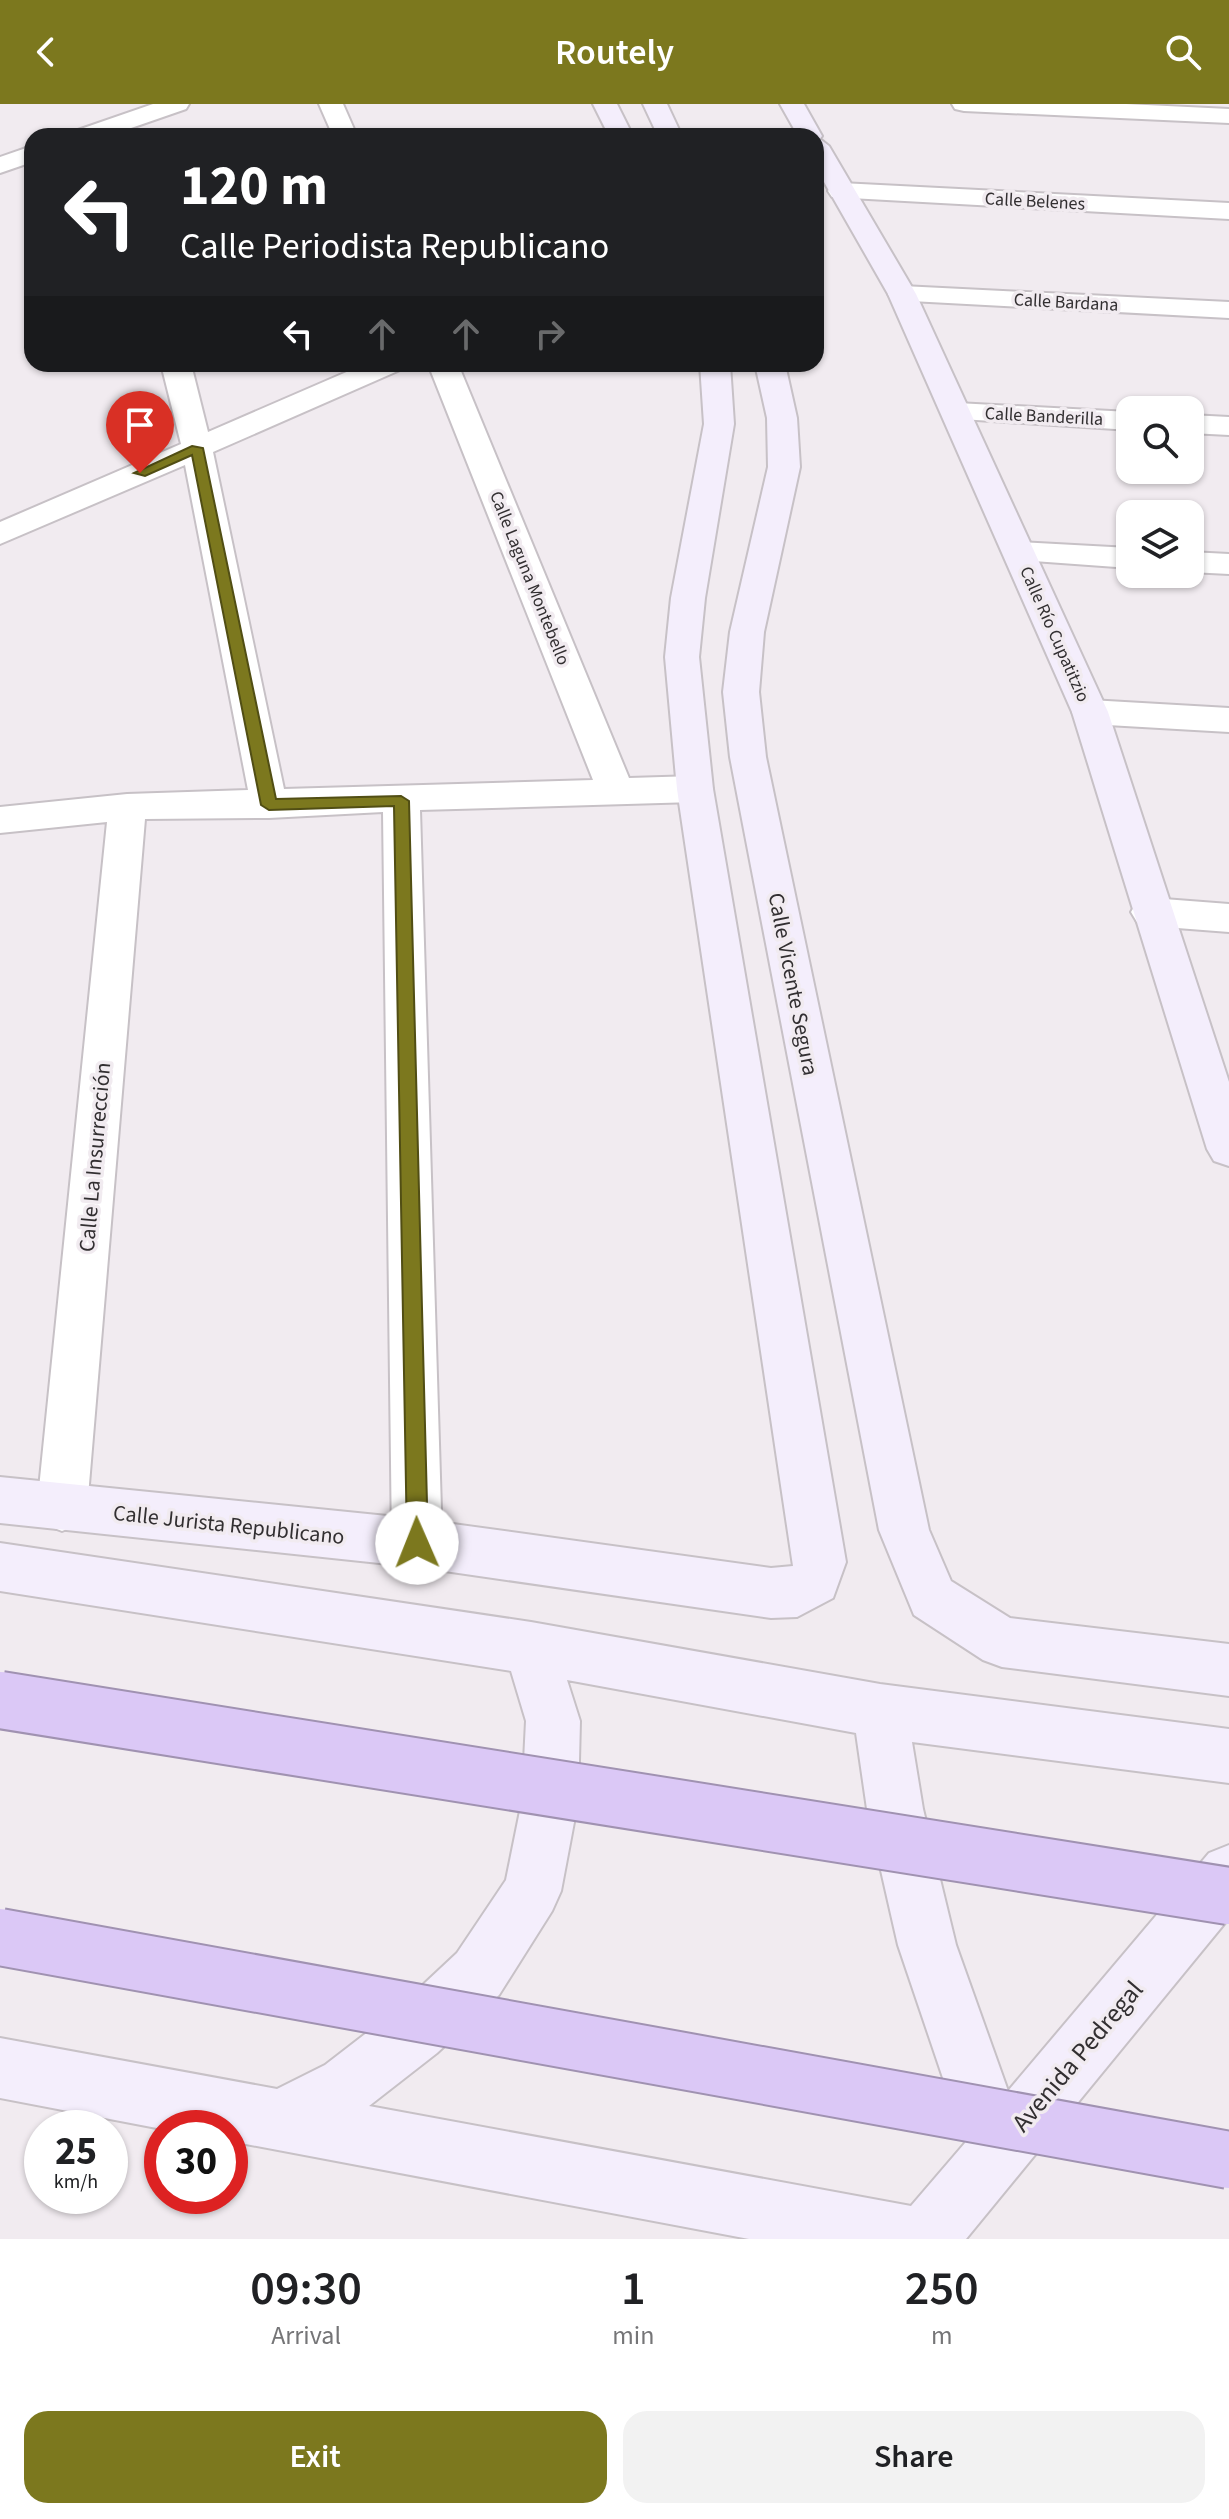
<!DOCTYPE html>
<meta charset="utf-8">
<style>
body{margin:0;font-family:"Source Sans 3",sans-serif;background:#f2f2f2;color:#202124;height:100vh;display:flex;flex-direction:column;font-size:30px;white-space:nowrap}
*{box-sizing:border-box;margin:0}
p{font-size:26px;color:#757577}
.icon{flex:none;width:44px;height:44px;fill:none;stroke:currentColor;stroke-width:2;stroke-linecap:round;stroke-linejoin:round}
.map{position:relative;height:2135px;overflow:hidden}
.drawer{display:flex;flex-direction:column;background:#fff;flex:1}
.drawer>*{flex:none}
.guide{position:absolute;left:24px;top:24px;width:800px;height:244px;border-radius:24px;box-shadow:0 2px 6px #0004;background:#202124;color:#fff;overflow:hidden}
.controls{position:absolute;left:1116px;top:292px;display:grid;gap:16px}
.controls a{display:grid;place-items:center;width:88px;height:88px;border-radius:16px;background:#fff;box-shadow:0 2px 6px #0004;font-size:40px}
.speed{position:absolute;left:24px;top:2006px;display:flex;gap:16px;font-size:40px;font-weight:700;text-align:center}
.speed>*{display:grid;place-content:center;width:104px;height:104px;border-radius:50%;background:#fff;box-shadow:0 2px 6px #0004;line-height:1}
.speed small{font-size:20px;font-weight:400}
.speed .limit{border:12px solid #d22;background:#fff;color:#111}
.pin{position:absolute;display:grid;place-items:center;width:68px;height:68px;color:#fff;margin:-82px -34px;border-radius:50% 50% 50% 0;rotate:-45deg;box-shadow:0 0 8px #0007}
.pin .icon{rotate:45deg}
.me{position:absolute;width:88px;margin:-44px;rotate:359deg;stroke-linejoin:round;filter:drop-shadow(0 0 6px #0008)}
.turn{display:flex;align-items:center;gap:28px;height:168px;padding:0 24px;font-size:36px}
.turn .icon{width:104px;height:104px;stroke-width:2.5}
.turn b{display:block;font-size:56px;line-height:68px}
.lanes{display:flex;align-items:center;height:76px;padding:0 24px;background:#0003;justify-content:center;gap:40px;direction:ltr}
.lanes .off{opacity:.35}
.eta{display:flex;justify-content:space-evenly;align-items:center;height:136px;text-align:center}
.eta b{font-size:48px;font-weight:600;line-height:56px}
.primary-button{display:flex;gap:16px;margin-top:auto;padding:16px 24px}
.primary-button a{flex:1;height:92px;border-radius:24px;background:#7c781e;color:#fff;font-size:32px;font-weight:600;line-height:92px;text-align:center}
.primary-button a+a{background:#f2f2f2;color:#202124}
header{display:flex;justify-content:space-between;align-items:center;height:104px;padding:0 24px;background:#7c781e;color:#fff;font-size:36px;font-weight:600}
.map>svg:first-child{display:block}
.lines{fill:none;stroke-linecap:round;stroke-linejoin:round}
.street-casing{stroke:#c7c1c6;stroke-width:4}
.secondary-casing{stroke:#c7c1c6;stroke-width:4}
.street{fill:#fff;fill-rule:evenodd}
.secondary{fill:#f4eefc;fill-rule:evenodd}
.highway-bridge-casing{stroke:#a092b1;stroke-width:60;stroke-linecap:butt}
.highway-bridge{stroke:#dbc8f6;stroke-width:56}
.route{fill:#7c781e;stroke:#514e14;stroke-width:2}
.labels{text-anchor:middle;stroke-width:7;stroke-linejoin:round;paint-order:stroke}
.far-street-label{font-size:18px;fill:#322f31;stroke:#f1ebf0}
.street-label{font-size:22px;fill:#322f31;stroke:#f1ebf0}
.near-street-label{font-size:26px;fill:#322f31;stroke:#f1ebf0}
</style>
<header><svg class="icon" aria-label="back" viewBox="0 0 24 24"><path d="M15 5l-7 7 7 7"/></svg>Routely<svg class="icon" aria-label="search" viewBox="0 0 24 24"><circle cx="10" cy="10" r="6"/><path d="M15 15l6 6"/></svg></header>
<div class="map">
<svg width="1229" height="2135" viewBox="0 0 1229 2135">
<rect width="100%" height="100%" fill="#f1ebf0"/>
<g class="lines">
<defs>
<path id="street" d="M153,0h36l-3,5 -78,27h-36l3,-5z
M319,0h24l14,32h-24z
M952,0h174l103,5v14l-265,-12 -9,-2z
M32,42v16l-32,11v-16z
M841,79l388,20v16l-397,-22 -4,-6 4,-6z
M902,182l327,16v16l-337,-18 -4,-6 4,-6z
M161,260h30l17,68 157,-68h40l-5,6 -187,82 71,337 309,-9 -165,-416h30l171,414 66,-2 13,4 5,9 -5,9 -13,4 -275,8 22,733 -7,17 -18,7 -18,-7 -7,-17 -9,-731 -114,6 -124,1 -58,689 -7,16 -18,7 -18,-7 -7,-16 70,-686 -107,11v-26l127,-13 121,-4 -63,-325 -185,79v-22l181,-78z
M957,299l173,9v18l-184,-12 -4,-6 4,-6z
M1190,311l39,2v18l-39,-2z
M1019,438l111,6v20l-123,-9 -4,-7 4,-7z
M1190,448l39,2v20l-39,-2z
M1090,596l139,8v24l-139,-8 -13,-4 -5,-8 5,-8z
M1151,794l78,6v28l-78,-6 -14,-4 -6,-10 6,-10z"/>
<path id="secondary" d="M593,0h24l16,32h-24z
M643,0h24l15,32h-24z
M780,0h24l18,32 -2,3 9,7 87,148 192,418 121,370v84l-15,-5 -7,-12 -135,-437 -184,-418 -72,-126v-32h-18z
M700,260h30l4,60 -29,174 -6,59 14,132 133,773 -13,36 -36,19 -26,1 -354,-51 -417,-44v-46l417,42 354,49 22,-2 -116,-777 -12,-132 6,-59 33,-174z
M755,260h30l12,54 3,49 -36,165 -5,60 7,65 163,773 22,51 59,37 219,26v52l-227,-29 -19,-7 -69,-45 -35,-85 -149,-773 -7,-65 7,-60 38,-165 -1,-49z
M0,1439l531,79 349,62 349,45v54l-317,-41 11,67 33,136 52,146 201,-238 20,-8v73l-263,321h-217l-519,-98v-13l-68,1 -162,-31v-60l277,51 48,-24 70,-54 62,-58 49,-73 16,-79 4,-80 -15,-50 -511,-80zM567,1576l289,53 11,76 31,136 67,198 -54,63 -542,-100 68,-53 62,-58 53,-84 9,-20 17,-90 2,-80z"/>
</defs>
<!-- street casing -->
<use href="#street" class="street-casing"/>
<!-- secondary casing -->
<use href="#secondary" class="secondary-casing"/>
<!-- street -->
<use href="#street" class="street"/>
<!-- secondary -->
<use href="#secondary" class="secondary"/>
<defs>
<path id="highway-bridge" d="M0,1596l1229,196
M0,1833l1229,223"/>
</defs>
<!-- highway-bridge casing -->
<use href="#highway-bridge" class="highway-bridge-casing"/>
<!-- highway-bridge -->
<use href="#highway-bridge" class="highway-bridge"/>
</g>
<!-- route -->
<path class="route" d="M192,342l11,2 73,351 125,-3 8,5 19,742 -3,7 -8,3 -7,-3 -3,-7 -13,-737 -125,4 -8,-5 -69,-350 -47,21 -11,-3z"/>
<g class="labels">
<!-- far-street labels -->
<g class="far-street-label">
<text transform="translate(1035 97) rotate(3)" y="6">Calle Belenes</text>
<text transform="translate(1066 198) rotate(3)" y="6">Calle Bardana</text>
<text transform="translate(1044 312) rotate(3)" y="6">Calle Banderilla</text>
<text transform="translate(530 474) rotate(68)" y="6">Calle Laguna Montebello</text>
<text transform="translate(1055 530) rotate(66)" y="6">Calle Río Cupatitzio</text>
</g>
<!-- street labels -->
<g class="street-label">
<text transform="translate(794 880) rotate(79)" y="8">Calle Vicente Segura</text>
<text transform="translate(94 1053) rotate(-85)" y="8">Calle La Insurrección</text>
<text transform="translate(229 1420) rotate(6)" y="8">Calle Jurista Republicano</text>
</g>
<!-- near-street labels -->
<g class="near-street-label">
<text transform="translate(1077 1952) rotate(-50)" y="9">Avenida Pedregal</text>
</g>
</g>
</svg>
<div class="controls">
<a><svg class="icon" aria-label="search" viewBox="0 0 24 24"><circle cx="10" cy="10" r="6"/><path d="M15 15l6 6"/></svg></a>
<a><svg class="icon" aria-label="layers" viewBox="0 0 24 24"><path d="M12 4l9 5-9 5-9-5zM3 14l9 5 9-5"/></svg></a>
</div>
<div class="speed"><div>25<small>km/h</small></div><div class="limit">30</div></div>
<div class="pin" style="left:140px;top:369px;background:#d93025"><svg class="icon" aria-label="arrive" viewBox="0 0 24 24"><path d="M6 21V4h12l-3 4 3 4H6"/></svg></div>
<svg class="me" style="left:417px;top:1439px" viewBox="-20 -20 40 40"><circle r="19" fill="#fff"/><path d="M0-13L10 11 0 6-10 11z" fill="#7c781e"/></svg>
<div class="guide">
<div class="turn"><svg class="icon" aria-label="left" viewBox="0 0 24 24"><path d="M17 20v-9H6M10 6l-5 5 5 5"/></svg><div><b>120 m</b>Calle Periodista Republicano</div></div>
<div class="lanes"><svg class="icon" aria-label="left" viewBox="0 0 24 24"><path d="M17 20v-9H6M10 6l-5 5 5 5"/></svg><svg class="icon off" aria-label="ahead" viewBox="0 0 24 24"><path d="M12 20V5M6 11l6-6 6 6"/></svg><svg class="icon off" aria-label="ahead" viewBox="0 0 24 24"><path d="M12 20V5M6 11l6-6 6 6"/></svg><svg class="icon off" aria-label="right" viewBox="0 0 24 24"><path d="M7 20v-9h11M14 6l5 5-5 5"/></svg></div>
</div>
</div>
<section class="drawer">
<div class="eta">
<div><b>09:30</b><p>Arrival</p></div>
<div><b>1</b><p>min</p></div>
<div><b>250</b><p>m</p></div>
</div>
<div class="primary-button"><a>Exit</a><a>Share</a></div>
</section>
